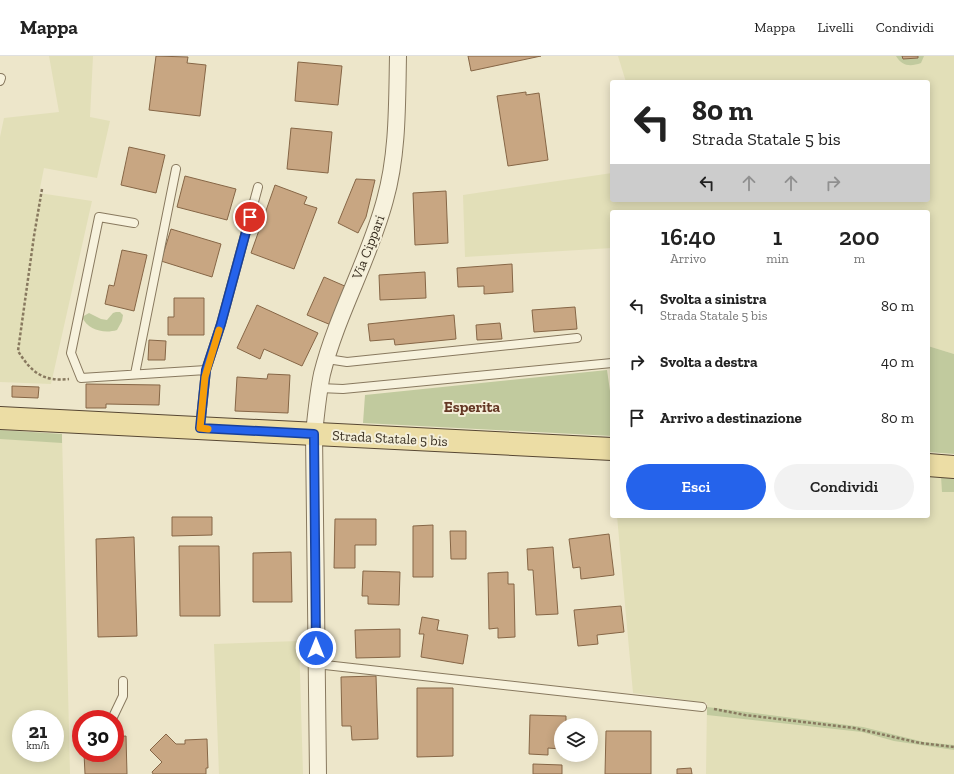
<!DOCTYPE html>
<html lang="it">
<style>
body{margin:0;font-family:"Zilla Slab",serif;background:#f2f2f2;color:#222;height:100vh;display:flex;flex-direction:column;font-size:15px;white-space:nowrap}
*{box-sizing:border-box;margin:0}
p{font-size:13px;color:#767676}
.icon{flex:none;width:22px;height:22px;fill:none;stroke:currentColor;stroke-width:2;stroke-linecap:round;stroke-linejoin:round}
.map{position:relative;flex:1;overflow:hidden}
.drawer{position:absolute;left:610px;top:154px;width:320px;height:308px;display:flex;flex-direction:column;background:#fff;border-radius:4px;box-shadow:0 2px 10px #0003}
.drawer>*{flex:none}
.banner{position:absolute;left:610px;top:24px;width:320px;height:122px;border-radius:4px;box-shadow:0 2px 10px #0003;background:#fff;color:#222;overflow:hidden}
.controls{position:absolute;left:554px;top:662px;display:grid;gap:8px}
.controls a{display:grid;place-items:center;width:44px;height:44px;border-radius:50%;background:#fff;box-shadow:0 2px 10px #0003;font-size:20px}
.speed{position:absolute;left:12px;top:654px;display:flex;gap:8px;font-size:20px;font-weight:700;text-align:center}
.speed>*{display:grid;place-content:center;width:52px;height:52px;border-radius:50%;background:#fff;box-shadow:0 2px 10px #0003;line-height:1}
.speed small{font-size:10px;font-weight:400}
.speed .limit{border:6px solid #d22;background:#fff;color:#111}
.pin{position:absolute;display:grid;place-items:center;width:34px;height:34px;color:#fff;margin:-17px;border:2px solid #fff;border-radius:50%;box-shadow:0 1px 4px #0007}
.me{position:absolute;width:44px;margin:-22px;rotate:0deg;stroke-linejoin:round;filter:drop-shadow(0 0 3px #0008)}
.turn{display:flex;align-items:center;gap:14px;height:84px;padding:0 16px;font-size:18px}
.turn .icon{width:52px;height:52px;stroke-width:2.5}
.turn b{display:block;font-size:28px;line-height:34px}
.lanes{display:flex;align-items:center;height:38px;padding:0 16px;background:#0003;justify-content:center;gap:20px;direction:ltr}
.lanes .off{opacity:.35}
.eta{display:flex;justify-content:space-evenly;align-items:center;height:68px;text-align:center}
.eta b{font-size:24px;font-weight:600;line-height:28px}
.button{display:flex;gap:8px;margin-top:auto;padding:8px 16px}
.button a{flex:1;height:46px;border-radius:24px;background:#2563eb;color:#fff;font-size:16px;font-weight:600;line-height:46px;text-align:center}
.button a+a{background:#f2f2f2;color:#222}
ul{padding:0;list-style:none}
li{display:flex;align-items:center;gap:12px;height:56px;padding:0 16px}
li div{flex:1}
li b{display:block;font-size:15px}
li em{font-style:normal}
header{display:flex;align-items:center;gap:24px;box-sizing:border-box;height:56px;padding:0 20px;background:#fff;border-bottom:1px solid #e0e0e0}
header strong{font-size:19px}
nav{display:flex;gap:22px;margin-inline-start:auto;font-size:14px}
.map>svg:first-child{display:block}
.farmland{fill:#e2dfb8;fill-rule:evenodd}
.green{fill:#c1ca9e}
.building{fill:#c8a682;stroke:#866646}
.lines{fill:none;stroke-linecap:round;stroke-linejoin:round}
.lane-casing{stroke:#88795f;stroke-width:10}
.street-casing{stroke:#88795f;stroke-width:18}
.primary-casing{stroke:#574733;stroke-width:24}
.path{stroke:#88795f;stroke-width:2.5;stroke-dasharray:3 2;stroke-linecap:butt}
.lane{stroke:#f7f2dd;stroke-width:8}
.street{stroke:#f7f2dd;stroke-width:16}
.primary{stroke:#ecdda5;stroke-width:22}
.route-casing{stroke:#184099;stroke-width:10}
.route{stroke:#2563eb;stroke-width:7}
.slow{stroke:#f59e0b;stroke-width:7}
.labels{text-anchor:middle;stroke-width:4;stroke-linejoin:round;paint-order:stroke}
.street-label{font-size:14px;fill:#3a3022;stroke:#f4efd9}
.neighbourhood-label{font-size:15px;font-weight:bold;fill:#643724;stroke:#f4efd9}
</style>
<header>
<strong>Mappa</strong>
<nav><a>Mappa</a><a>Livelli</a><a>Condividi</a></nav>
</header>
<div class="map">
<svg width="954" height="718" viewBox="0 0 954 718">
<rect width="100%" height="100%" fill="#ede6ca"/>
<!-- farmland -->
<path class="farmland" d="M49,0h44l-3,61 20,4 -13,57 -53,-10 -5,25 53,8 -41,183 -51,-2v-245l4,-19 55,-6z
M618,0h336v298l-26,-8v-134h-316v36l-147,9 -2,-62 149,-22v27h316v-118h-302z
M0,374l62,4 8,340h-70zM21,663h34v34h-34z
M928,420l26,1v297h-248l1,-71 -74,-10 -16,-177h311z
M299,585l4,133h-84l-5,-130z"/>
<!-- green -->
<path class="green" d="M896,0h28l-3,7c-11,4 -19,3 -25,-7z
M116,256h4l3,3 -1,6 -5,9c-13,4 -29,0 -35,-13l7,-4 12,6 6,1 6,-7z
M928,290l26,8v100l-26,-2z
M607,314l3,21h2v45l-249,-13 2,-28z
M0,374l62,4v9l-62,-4z
M941,420l13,1v15h-12z
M707,651l156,20 61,15 30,3v5l-60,-9 -32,-9 -155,-17z"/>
<!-- building -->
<path class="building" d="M156,0l32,1 -1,6 19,2 -6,51 -51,-6z
M468,0h73l-70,15z
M902,0h16v2l-15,1z
M298,6l44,4 -4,39 -43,-4z
M526,36v3l13,-2 9,67 -40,6 -11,-70z
M291,72l41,4 -4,41 -41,-4z
M129,91l36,8 -9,38 -35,-8z
M185,120l51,13 -9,31 -50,-13z
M356,123l19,1 -9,37 -8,16 -20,-10z
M275,129l32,12 -3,7 13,4 -23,61 -43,-16z
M446,135l2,52 -33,2 -2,-52z
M171,173l50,15 -9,33 -51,-16z
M122,194l25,5 -13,56 -29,-7 4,-19 5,1z
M512,208l1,28 -29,2v-8l-26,1 -1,-19z
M425,216l1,26 -46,2 -1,-25z
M324,221l23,10 -16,38 -24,-10z
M174,242h30v37h-36v-18h6z
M257,249l61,28 -16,33 -38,-17 -4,10 -23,-11z
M575,251l2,22 -43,3 -2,-22z
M454,259l2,24 -61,6 -1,-6 -24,2 -2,-17z
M500,267l2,16 -25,1 -1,-15z
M149,284l17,1 -1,19h-17z
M268,318l22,1 -2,38 -53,-2 2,-34 30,2z
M86,328l74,1 -1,20 -53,-1v4h-20z
M12,330l27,1 -1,11 -26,-1z
M172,461h40v18l-40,1z
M335,463h41v26h-21v23h-21z
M433,469v52h-20v-51z
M450,475h16v28h-15z
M609,478l5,41 -33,4 -1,-12 -7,1 -4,-29z
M134,481l3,99 -39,1 -2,-98z
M179,490h40l1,70h-40z
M553,491l5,67 -22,1 -3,-45h-5l-1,-21z
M291,496l1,50h-39v-49z
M363,515l37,1 -1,33 -31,-1v-8h-6z
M508,516v12h6l1,53 -17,1v-10l-9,1 -1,-56z
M621,550l3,26 -27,3 1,9 -20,2 -4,-36z
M422,561l17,3 -2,10 31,5 -5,29 -42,-7 3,-23h-5z
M400,573v28l-44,1 -1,-28z
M376,620l2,63 -26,1 -1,-14h-9l-1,-49z
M417,632h36v68l-36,1z
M530,659l36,1v9h-5v24l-13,-1v7l-19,-1z
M606,675h45v43h-46z
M166,678l10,10h9v-4l22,-1 1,29h-2v6h-53l-1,-2 10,-10 -12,-12z
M126,680l1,38h-42l-1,-21h31v-16z
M533,708l29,1v9h-29z
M691,712l1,6h-15v-5z"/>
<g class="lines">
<defs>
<path id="lane" d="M0,25l1,-3
M134,167l-35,-6 -28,136 10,25 125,-8
M327,303l20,3 230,-24
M135,318l41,-205
M319,332l24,1 269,-26
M200,372l6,-58 15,-46 37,-137
M316,608l386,43
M112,663l11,-23v-15"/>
<path id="street" d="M318,718l-4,-340c2,-20 4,-41 8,-60 15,-60 47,-114 63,-174 13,-46 12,-96 13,-144"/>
<path id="primary" d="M0,362l612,31
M928,409l26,2"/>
</defs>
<!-- lane casing -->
<use href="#lane" class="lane-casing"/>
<!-- street casing -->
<use href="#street" class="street-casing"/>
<!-- primary casing -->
<use href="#primary" class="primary-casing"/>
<!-- path -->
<path class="path" d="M42,133l-8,47 -16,115c13,21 25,31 51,28
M714,653l31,6 109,13 66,15 34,4"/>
<!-- lane -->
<use href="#lane" class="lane"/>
<!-- street -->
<use href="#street" class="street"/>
<!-- primary -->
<use href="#primary" class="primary"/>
</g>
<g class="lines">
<defs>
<path id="route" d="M250,161l-29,107 -15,46 -6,58 114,6 2,214"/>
</defs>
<!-- route casing -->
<use href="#route" class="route-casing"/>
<!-- route -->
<use href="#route" class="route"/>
<!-- slow -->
<path class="slow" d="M208,373l-8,-1 5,-51 14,-47"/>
</g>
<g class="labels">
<!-- street labels -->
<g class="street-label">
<text transform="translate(368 191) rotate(-69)" y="5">Via Cippari</text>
<text transform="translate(390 382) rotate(3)" y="5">Strada Statale 5 bis</text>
</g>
<!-- neighbourhood labels -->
<g class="neighbourhood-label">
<text x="472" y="356">Esperita</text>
</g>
</g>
</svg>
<div class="controls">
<a><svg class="icon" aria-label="layers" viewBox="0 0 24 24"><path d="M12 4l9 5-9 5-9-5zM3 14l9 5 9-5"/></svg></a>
</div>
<div class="speed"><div>21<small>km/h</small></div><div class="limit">30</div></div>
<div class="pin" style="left:250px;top:161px;background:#d93025"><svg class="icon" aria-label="arrive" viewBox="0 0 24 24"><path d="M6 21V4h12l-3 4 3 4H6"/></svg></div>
<svg class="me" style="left:316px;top:592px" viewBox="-20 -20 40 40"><circle r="17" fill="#2563eb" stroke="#fff" stroke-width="3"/><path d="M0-11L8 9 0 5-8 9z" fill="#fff"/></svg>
<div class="banner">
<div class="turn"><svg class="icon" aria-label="left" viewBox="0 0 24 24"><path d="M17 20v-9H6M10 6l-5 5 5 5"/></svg><div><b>80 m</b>Strada Statale 5 bis</div></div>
<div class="lanes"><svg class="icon" aria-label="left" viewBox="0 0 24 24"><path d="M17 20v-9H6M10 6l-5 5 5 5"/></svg><svg class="icon off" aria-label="ahead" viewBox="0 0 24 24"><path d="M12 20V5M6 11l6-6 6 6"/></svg><svg class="icon off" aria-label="ahead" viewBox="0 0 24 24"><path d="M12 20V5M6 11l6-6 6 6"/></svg><svg class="icon off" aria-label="right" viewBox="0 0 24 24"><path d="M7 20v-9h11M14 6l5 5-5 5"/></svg></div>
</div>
<section class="drawer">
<div class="eta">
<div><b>16:40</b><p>Arrivo</p></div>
<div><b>1</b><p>min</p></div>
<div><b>200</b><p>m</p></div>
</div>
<ul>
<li><svg class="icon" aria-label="left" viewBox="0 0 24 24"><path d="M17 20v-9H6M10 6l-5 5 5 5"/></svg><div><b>Svolta a sinistra</b><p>Strada Statale 5 bis</p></div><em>80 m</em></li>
<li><svg class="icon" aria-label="right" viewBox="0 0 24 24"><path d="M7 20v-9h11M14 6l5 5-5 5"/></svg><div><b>Svolta a destra</b></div><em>40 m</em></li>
<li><svg class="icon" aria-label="arrive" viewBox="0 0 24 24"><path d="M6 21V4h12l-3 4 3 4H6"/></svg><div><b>Arrivo a destinazione</b></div><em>80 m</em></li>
</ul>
<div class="button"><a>Esci</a><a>Condividi</a></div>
</section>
</div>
